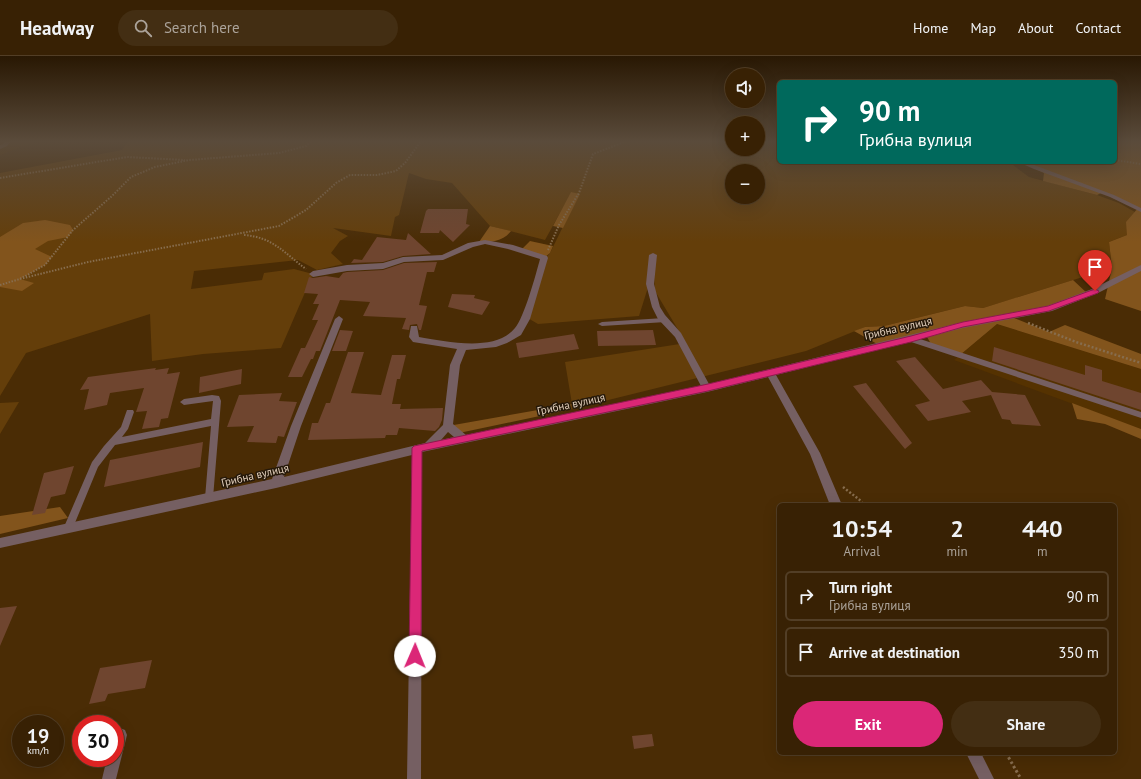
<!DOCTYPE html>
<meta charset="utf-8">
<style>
body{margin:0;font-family:"PT Sans",sans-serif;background:#432e13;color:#f1f3f6;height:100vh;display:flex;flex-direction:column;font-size:15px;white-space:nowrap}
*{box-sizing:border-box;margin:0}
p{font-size:13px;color:#aba39a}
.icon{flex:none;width:22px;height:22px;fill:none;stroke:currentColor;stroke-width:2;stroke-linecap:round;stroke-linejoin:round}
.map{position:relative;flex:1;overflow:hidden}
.details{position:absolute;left:777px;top:447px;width:340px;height:252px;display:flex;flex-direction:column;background:#382104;border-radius:6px;box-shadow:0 4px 16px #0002,0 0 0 1px #523e26}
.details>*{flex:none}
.hud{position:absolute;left:777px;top:24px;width:340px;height:84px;border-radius:6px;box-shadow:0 4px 16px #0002,0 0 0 1px #523e26;background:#00695c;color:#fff;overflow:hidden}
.controls{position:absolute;left:725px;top:12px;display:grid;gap:8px}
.controls a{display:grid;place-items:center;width:40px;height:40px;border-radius:50%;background:#382104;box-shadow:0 4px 16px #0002,0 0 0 1px #523e26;font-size:20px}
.speed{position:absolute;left:12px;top:659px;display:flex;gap:8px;font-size:20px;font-weight:700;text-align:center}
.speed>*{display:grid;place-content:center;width:52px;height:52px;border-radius:50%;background:#382104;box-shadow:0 4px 16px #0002,0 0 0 1px #523e26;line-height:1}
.speed small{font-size:10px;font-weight:400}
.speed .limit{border:6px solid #d22;background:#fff;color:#111}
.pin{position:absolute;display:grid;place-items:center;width:34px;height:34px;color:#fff;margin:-41px -17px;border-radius:50% 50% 50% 0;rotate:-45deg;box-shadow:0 0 4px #0007}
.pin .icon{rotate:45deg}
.me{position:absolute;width:44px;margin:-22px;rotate:1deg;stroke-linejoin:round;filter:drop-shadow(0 0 3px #0008)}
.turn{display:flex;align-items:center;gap:14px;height:84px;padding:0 16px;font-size:18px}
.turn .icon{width:52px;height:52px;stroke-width:2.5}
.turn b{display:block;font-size:28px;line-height:34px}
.eta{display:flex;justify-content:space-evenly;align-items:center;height:68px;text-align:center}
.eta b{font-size:24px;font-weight:700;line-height:28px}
.cta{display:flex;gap:8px;margin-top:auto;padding:8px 16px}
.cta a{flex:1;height:46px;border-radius:24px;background:#db2777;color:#fff;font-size:16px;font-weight:700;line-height:46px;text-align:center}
.cta a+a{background:#432e13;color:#f1f3f6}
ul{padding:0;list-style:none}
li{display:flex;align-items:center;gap:12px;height:50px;margin:0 8px 6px;padding:0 8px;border:2px solid #523e26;border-radius:6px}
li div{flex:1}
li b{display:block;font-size:15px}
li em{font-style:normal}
header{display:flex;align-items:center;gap:24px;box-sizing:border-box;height:56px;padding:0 20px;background:#382104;border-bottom:1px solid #523e26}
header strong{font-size:19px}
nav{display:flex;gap:22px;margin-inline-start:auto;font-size:14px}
.search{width:280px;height:36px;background:#432e13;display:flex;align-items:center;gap:10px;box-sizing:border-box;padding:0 14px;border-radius:22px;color:#aba39a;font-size:15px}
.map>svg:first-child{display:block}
.built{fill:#553201}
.green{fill:#643e0a;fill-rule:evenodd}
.forest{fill:#82541c}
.building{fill:#6f452f}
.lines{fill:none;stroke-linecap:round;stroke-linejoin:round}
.path-far2{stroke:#876d4e;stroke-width:2;stroke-dasharray:1.5 1.5;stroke-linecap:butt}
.path-far1{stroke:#876d4e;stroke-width:2.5;stroke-dasharray:2 2;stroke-linecap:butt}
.path{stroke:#876d4e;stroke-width:3;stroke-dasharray:2.5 2.5;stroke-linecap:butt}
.service{fill:#755f62;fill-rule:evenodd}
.minor{fill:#755f62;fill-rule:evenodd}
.route{fill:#db2777;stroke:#8e194d}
.labels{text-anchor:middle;stroke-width:3;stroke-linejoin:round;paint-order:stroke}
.street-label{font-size:11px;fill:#e4d1be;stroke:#26190a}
</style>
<header>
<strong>Headway</strong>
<div class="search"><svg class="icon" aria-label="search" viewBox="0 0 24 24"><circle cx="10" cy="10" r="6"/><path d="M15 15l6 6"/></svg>Search here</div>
<nav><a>Home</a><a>Map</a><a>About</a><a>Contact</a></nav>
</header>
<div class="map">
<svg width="1141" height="723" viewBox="0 0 1141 723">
<rect width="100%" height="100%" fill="#4a2c05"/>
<!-- built -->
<path class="built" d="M0,85h37l-37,14z
M997,268l144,45v60l-187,-69z"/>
<!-- green -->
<path class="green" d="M128,85h604v8h26v-8h21v21h230l20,15 68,18 22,8 16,9 -8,10v13l-18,7 3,26 -129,40 -18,-2 -81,20 -19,1 -59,24 -238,59 4,-6 -7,-42 121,-19 -31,-52 -2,-33 -3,23 -11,35 -101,8 -12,-7 17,-56 7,-8 29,-59 -8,-1 -26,47 -55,-14 -38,-43 -26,-4 -17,-6 -10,42 -4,2 -4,19 -58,-8 15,8 -8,5 -9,12 12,11 -26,6 -19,-10 -104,11 -3,18 71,-9 2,-7 30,-4 19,5 -32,74 -78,6 -51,7 -2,-47 -124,39 -26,43v-223l122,-23zM732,115h26v26h-26z
M19,346l-19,32v-31z"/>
<!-- forest -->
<path class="forest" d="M1115,85h26v170l-36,-12 7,-31 -3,-26 18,-7 -1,-13 12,-14 -35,-16 -6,3 -54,-14 1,-8 -23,-11h94z
M571,136l9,2 -17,34 -10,-2z
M45,164l25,5 3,5 -5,7 -20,4 -13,8 17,8 -7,8 -25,14 14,4 -12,8 -22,-4v-50l23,-14z
M490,170l21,5c-8,11 -20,11 -32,11z
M530,185l23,5 -3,7 -6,5 -23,-8z
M1073,224l15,14 -39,15 -40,7 40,16 16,-7 76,29v15l-144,-45 -37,31 -28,-9 -6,-11 -47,10 -25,-14 11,-4 19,-1 81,-20 18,2z
M1072,347l69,26v10l-36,-15 -28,-5z
M572,348l-4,6 -109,23 -11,-7z
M60,451l8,11 -68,16v-18z"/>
<!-- building -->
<path class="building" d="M428,153h40l-2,15 4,1 -17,17 -13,-12 -1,3h-19l6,-22z
M408,177l23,21 -28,2 -20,6 -32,1 3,-4 8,1 15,-23 29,3z
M437,206l-3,10h-7l-8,33 8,1 -6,24h-2l-2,-6 -7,1 -1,5 -7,-1 4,-11 -43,-2 7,-14 -30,-2 -20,51h-4l-3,8h-2l-9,18h-14l13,-29h4l13,-28h-6l7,-16h-6l5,-10 -14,-1 5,-16 4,1 13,-2 13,2 4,-5 4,-1 36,-2 21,-7z
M452,238l23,1 -1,3 16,4 -8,13 -34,-8z
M340,274l13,1 -7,20h-14z
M653,274l3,15 -58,1 -1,-15z
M574,278l5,15 -60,9 -3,-15z
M994,291l91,28v-10l17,5v11l39,12v17l-149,-49z
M348,296h16l-13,41 30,2 11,-40h14l-6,24h-3l-5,25h9l-1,5 43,-1 -1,12 -3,7 -4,4 -36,-3 -2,7h-11l-1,3 -77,2 4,-17h6l8,-20h4z
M915,301l28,32 38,-9 11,12 33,3 16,31 -29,-2 -2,-4 -8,-1 -11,-24 -29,6 9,11 -43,9 -13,-16 15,-4 -34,-40z
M156,312l-1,2 14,-2 -2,6 13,-2 -12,46 -7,1 -2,8 -17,2 5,-18 -11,1 8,-24 -34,5 -3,12 -23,5 5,-21 -9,1 8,-13z
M242,313l-1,15 -42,9 1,-16z
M866,327l46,60 -7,6 -52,-63z
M282,337l-3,8 18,1 -13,35 -6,-1 -2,7 -29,-1 7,-16 -27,1 12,-32z
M203,386l-3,25 -96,20 6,-27z
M74,410l-9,28 -14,3 -6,16 -13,2 12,-42z
M17,550l-17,40v-38z
M152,604l-7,28 -37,6 -3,7 -16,3 11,-36z
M652,678l2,12 -20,3 -2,-13z"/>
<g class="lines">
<!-- path-far2 -->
<path class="path-far2" d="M1115,104l26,4
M0,122l127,-21 58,3
M244,179c29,2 40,18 62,34
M548,194l11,-25 20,-32 14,-39 34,-13
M20,223l68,-17 191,-36 27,-16 30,-27 14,-8h27l19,-4 9,-8 16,-22
M0,229l20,-6 25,-14 28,-35 39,-34 19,-19 24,-10 34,-7 90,-7 27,-7 5,-5"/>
<!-- path-far1 -->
<path class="path-far1" d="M1028,267l48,19 65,21
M843,431l18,14 2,4"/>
<!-- path -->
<path class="path" d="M1006,697l15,26"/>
<!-- service -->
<path class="service" d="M6,85h5l-4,5 -7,3v-4l3,-1z
M1018,106h8l88,33 27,13v4l-31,-15 -76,-28z
M664,262l4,2 -2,2 -64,4 -4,-2 4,-2z
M911,280l230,76v6l-233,-77 -1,-2 1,-2z
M212,339l7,1 2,5 -8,97 -1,3 -3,1 -3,-1 -1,-3 6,-72 -96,19 -17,22 -26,63 -3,1 -3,-1 -2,-3 28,-65 12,-16 17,-19 6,-17h6l1,2 -6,17 -6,8 89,-18 2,-18 -29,4 -4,-3 4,-3z"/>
<!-- minor -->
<path class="minor" d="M485,184l28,5 34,11 1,2 -18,61 -9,16 -14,8 -11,4 -30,3 -6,15 -7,59 13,11 235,-49 -26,-49 -17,-18 -6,-12 -6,-23 3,-29 4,-2 4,2 -3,29 6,23 5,8 16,18 28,51 254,-62 84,-16 45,-17 49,-24v6l-43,22 -46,18 -89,17 -187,47 44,78 22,52h-12l-20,-51 -42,-77 -61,15 -285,60 -1,327h-14l5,-324 -136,33 -276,60v-10l272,-59 19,-53 44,-107 4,-3 4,3 -42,107 -17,51 141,-34 18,-18 7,-60 7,-16 -44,-7 -4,-5 2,-11h6l2,11c26,4 76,16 96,-9 9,-10 21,-54 25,-69l-32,-10 -23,-5 -12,3 -30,13 -39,2 -21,7 -36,2 -34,6 -4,-3 4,-3 34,-6 36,-2 20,-6 39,-2 26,-12zM448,376l6,5 -13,3z
M120,672l5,2 2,5 -11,44h-14l5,-21h8v-28z
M966,697h15l13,26h-15z"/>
</g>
<!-- sky -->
<linearGradient id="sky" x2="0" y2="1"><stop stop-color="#291803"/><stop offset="0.46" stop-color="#5a4b3b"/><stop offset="1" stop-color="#5a4b3b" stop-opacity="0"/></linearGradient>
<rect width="1141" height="186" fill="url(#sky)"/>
<!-- route -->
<path class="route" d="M1095,233l4,2 -1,2 -49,18 -86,16 -52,15 -203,49 -286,60 -1,205 -2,4 -4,2 -4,-2 -2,-4 3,-208 2,-2 294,-62 203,-48 52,-14 85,-16z"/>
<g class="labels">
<!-- street labels -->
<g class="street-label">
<text transform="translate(898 272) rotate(-13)" y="4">Грибна вулиця</text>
<text transform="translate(571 348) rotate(-12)" y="4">Грибна вулиця</text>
<text transform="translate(255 419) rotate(-13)" y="4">Грибна вулиця</text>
</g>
</g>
</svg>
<div class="controls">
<a><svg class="icon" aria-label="sound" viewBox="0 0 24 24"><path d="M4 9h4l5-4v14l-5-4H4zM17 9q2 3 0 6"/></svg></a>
<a>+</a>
<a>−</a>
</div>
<div class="speed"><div>19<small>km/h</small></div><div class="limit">30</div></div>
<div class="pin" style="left:1095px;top:235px;background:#d93025"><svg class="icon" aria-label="arrive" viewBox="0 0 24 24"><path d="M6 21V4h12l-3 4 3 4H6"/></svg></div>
<svg class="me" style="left:415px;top:600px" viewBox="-20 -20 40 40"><circle r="19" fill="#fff"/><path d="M0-13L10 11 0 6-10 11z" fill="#db2777"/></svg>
<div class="hud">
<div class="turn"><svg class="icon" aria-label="right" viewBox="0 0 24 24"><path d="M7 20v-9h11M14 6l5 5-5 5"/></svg><div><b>90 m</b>Грибна вулиця</div></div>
</div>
<section class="details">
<div class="eta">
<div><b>10:54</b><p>Arrival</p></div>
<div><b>2</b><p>min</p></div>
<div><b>440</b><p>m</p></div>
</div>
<ul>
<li><svg class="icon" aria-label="right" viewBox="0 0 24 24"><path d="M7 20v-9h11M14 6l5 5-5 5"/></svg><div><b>Turn right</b><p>Грибна вулиця</p></div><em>90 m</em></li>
<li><svg class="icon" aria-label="arrive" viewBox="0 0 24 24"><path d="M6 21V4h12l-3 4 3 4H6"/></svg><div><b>Arrive at destination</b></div><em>350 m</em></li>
</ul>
<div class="cta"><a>Exit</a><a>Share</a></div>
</section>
</div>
